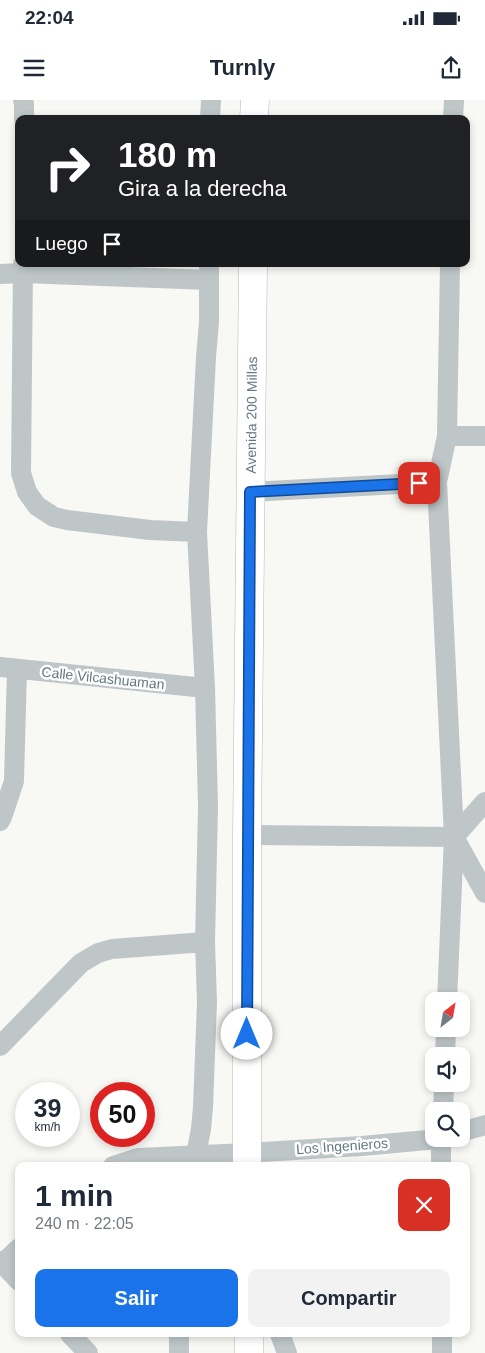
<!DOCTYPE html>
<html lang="es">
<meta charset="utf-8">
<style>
body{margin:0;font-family:Arial,sans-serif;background:#f2f2f3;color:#1f2937;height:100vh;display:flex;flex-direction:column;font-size:19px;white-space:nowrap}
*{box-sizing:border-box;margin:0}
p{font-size:16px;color:#747a83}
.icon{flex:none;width:28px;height:28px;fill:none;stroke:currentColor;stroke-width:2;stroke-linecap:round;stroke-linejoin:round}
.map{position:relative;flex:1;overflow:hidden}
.side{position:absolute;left:15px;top:1062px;width:455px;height:175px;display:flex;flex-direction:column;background:#fff;border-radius:10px;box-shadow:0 2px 8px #0003}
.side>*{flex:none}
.top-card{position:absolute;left:15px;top:15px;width:455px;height:152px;border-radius:10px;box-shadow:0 2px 8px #0003;background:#202124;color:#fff;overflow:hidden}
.needle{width:32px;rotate:31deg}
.controls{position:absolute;left:425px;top:892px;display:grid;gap:10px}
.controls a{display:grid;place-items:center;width:45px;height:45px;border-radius:10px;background:#fff;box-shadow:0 2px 8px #0003;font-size:25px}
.speed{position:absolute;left:15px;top:982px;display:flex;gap:10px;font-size:25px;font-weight:700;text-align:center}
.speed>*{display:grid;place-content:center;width:65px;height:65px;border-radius:50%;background:#fff;box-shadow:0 2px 8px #0003;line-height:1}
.speed small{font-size:12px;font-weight:400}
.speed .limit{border:8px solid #d22;background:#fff;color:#111}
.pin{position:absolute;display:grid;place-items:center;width:42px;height:42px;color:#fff;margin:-21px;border-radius:10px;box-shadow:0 2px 8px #0006}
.me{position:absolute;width:55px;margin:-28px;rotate:0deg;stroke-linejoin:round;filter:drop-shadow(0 0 4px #0008)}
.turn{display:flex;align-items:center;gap:18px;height:105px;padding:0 20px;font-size:22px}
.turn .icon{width:65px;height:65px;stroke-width:2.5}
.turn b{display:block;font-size:35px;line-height:42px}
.then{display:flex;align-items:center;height:48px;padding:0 20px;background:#0003;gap:10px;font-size:19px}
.round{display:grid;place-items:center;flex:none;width:52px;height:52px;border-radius:10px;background:#f2f2f3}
.overview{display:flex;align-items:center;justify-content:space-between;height:85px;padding:0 20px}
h1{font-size:30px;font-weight:800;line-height:38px}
.cta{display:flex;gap:10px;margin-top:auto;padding:10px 20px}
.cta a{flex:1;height:58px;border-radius:10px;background:#1a73e8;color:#fff;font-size:20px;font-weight:800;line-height:58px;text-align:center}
.cta a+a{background:#f2f2f3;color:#1f2937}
.status{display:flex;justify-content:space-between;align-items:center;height:35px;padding:0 25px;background:#fff;direction:ltr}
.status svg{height:14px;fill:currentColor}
header{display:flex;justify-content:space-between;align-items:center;height:65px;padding:0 20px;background:#fff;font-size:22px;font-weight:800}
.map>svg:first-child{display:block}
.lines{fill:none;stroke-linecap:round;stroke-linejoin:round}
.secondary-casing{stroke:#b1babd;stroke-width:29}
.street{stroke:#bfc6c8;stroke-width:20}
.secondary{stroke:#fff;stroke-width:28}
.route-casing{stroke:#114b97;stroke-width:12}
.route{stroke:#1a73e8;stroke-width:9}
.labels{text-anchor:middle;stroke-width:5;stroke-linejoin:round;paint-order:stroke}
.street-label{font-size:14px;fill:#637a81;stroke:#fff}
</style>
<div class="status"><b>22:04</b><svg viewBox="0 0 49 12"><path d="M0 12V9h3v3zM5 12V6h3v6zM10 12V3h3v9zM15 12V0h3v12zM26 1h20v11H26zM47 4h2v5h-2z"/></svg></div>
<header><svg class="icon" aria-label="menu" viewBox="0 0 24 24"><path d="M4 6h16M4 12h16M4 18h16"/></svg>Turnly<svg class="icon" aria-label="share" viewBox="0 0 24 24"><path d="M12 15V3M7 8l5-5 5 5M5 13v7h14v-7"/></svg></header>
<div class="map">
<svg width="485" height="1253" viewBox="0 0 485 1253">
<rect width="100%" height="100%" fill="#f8f8f5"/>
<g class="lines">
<defs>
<g id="secondary">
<path d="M254,19l1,-19"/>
<path id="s1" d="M247,1066v-331l6,-571"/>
<path d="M249,1234v19"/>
</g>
</defs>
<!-- secondary casing -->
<use href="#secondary" class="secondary-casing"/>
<!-- street -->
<path class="street" d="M23,0l1,4v15
M210,19l1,-19
M453,19l1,-19
M23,164l-2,209 6,19 10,14 17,11 13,3 83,10 47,2
M0,174l23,-1 186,7
M447,336h38
M250,392l187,-10
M0,567l205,21
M0,721l2,-4 12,-36 3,-112
M247,735l207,2 31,-35
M454,737l31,56
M447,901l7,-164 -17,-355 10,-46 3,-172
M0,946l81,-83 17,-10 14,-4 93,-7
M445,956l1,-27
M443,1011l1,-27
M461,1032l24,-7
M441,1039v27
M113,1066l25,-8 109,-5 115,-7 76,-7
M192,1066l4,-11 5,-26 2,-22 4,-105 -2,-60 3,-136 -3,-118 -8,-156 9,-175 3,-35v-58
M0,1161l19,20
M0,1166l19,-18
M70,1234l18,19
M280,1234l7,19
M442,1234v19
M179,1253v-19"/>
<!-- secondary -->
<use href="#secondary" class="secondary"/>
</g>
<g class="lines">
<defs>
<path id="route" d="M247,934l3,-542 169,-9"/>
</defs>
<!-- route casing -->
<use href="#route" class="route-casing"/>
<!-- route -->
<use href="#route" class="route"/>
</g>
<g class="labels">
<!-- street labels -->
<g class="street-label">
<text dy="5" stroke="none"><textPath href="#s1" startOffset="751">Avenida 200 Millas</textPath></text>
<text transform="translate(103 578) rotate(6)" y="5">Calle Vilcashuaman</text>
<text transform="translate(342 1046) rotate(-4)" y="5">Los Ingenieros</text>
</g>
</g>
</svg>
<div class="controls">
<a><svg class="needle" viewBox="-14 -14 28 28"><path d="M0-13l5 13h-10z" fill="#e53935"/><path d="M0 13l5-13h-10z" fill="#747a83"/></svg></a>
<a><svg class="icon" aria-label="sound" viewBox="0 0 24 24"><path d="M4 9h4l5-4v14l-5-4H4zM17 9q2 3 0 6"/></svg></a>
<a><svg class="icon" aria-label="search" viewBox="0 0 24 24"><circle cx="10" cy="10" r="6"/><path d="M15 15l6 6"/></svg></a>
</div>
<div class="speed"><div>39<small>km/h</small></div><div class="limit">50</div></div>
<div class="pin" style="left:419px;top:383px;background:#d93025"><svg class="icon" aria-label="arrive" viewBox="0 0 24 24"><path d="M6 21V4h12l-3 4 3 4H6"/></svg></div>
<svg class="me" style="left:247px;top:934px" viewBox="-20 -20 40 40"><circle r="19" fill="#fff"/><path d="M0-13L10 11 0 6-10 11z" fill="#1a73e8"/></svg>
<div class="top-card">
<div class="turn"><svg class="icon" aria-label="right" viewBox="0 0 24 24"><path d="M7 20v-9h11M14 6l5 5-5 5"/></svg><div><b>180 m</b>Gira a la derecha</div></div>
<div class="then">Luego<svg class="icon" aria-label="arrive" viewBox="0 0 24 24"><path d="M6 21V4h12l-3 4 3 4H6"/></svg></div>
</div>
<section class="side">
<div class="overview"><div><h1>1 min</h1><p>240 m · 22:05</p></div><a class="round" style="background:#d93025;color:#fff"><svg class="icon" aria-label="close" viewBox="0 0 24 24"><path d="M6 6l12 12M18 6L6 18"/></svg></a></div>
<div class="cta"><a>Salir</a><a>Compartir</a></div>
</section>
</div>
